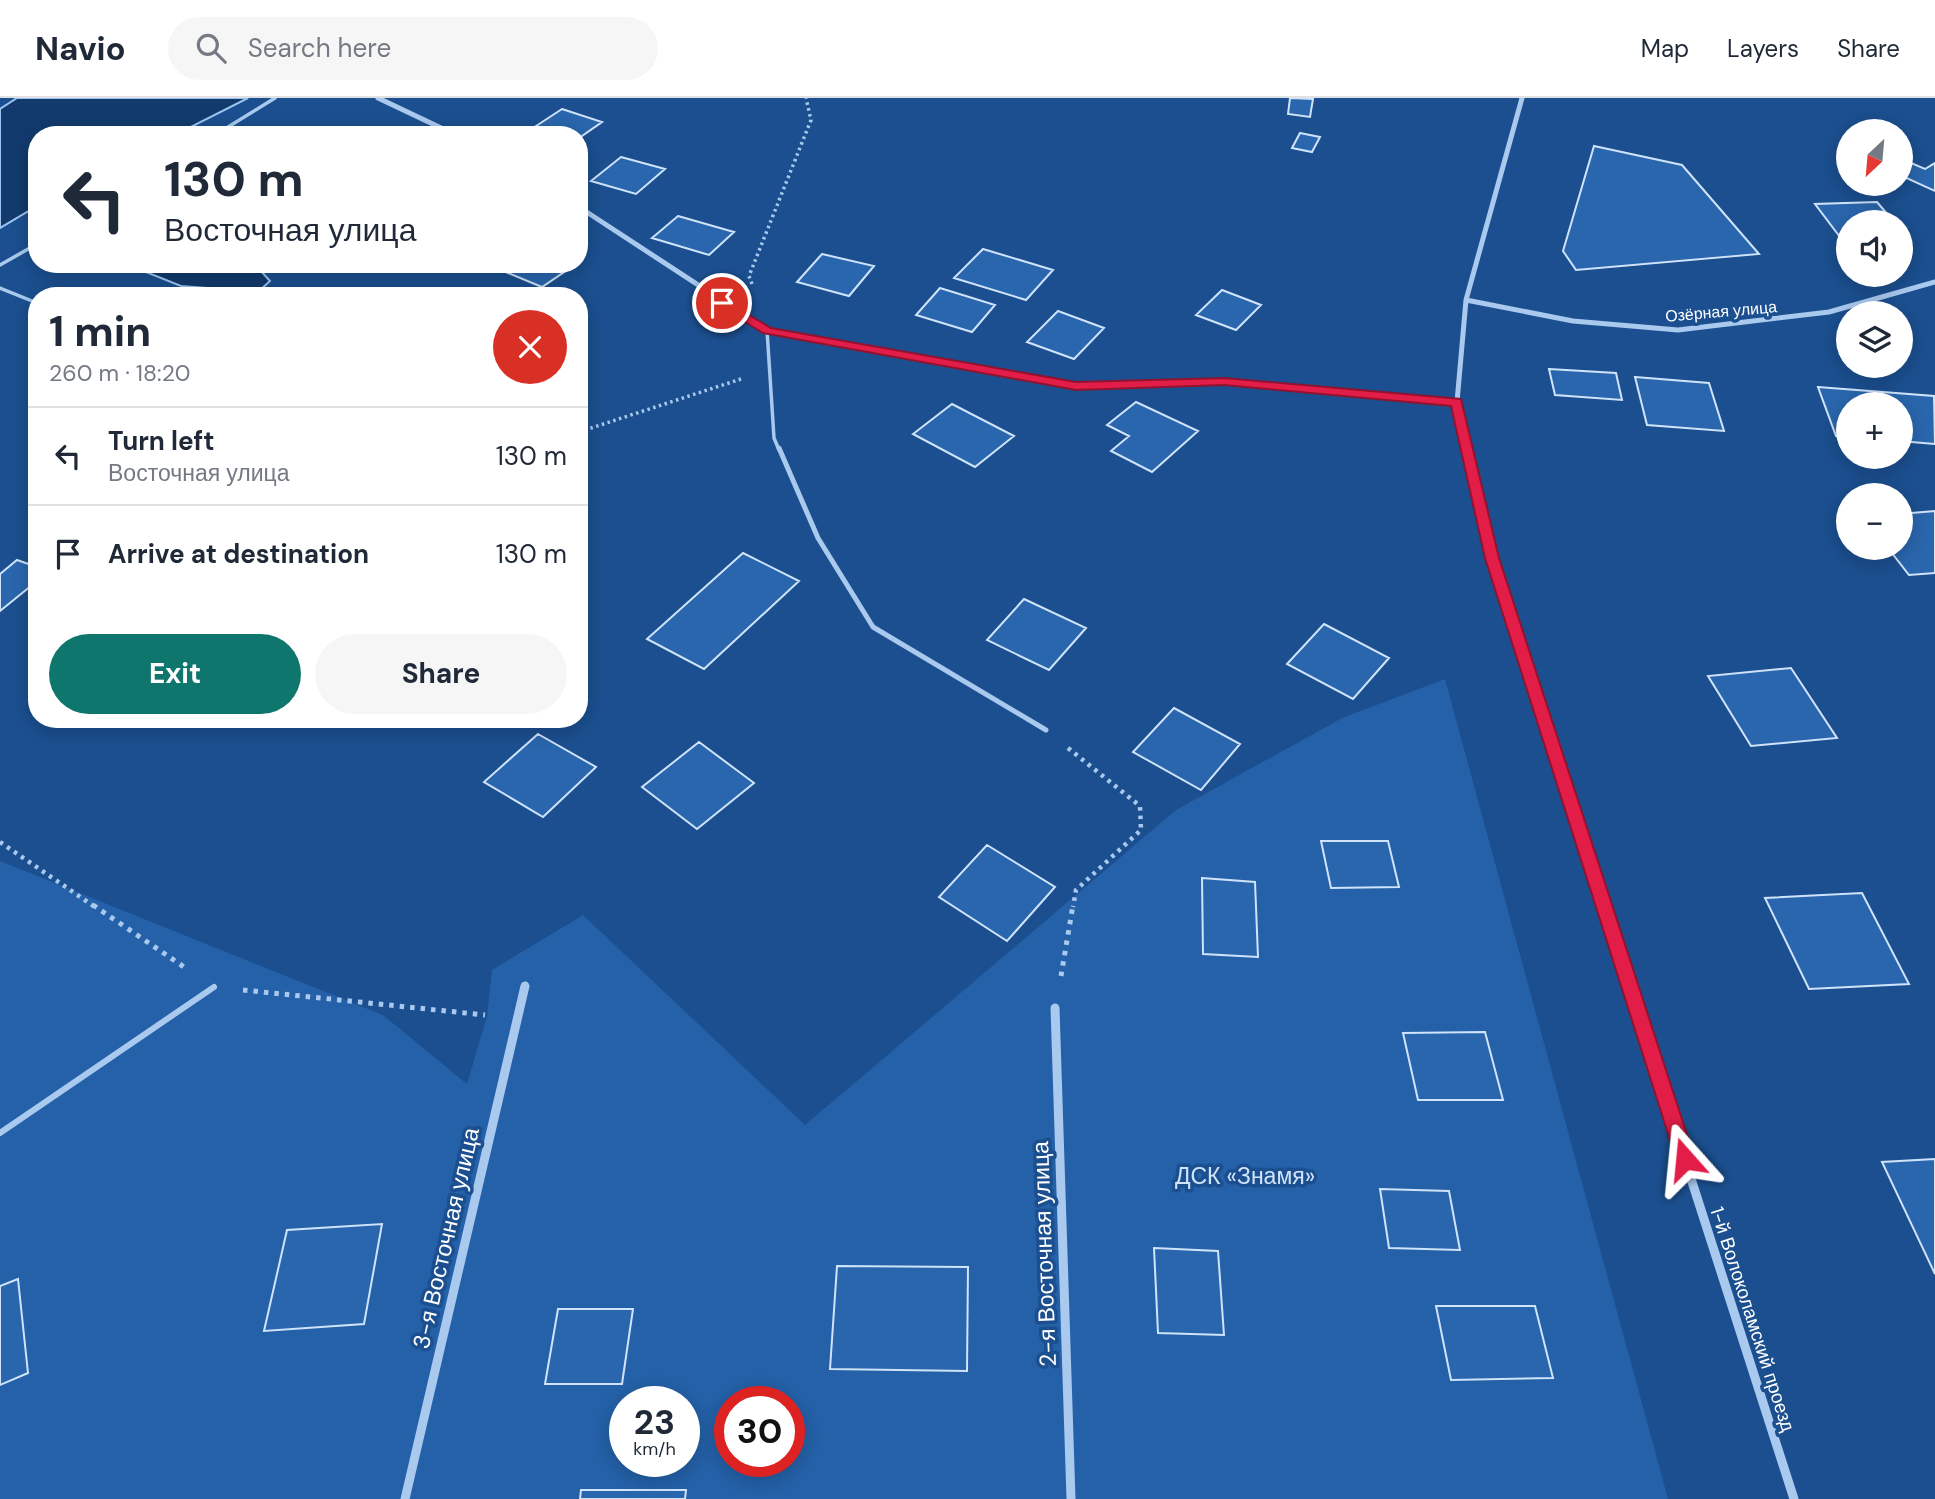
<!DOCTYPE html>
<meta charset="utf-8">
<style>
body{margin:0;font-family:"DM Sans",sans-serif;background:#f6f6f7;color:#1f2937;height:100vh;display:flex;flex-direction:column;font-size:26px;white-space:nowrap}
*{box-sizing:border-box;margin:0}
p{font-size:23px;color:#747a83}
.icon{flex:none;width:38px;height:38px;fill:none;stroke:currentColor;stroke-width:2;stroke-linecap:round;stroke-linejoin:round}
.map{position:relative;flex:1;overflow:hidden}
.panel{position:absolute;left:28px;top:189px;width:560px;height:441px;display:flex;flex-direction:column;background:#fff;border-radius:28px;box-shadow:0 4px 18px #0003}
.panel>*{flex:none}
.hud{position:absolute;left:28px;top:28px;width:560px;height:147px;border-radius:28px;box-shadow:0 4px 18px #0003;background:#fff;color:#1f2937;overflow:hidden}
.needle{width:46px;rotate:206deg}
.tools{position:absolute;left:1836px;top:21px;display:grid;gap:14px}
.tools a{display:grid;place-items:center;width:77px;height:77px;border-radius:50%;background:#fff;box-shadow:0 4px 18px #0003;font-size:35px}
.speed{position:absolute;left:609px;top:1288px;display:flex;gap:14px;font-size:35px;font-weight:700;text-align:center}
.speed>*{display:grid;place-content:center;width:91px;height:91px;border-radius:50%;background:#fff;box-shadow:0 4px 18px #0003;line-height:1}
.speed small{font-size:18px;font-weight:400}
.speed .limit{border:10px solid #d22;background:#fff;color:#111}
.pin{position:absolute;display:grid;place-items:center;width:60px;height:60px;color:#fff;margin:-30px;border:4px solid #fff;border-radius:50%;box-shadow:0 2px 7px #0007}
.me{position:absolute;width:77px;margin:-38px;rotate:342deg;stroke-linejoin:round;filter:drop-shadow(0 0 5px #0008)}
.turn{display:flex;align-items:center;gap:24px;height:147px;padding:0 21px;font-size:32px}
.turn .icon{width:91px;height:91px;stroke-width:2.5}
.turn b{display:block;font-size:49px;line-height:60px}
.round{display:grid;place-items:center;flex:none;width:74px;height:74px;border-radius:37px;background:#f6f6f7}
.summary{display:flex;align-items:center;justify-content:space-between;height:119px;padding:0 21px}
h1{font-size:42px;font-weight:700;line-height:52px}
.action{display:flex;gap:14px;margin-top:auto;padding:14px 21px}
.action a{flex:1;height:80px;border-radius:42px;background:#0f766e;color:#fff;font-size:28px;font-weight:700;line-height:80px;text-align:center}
.action a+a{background:#f6f6f7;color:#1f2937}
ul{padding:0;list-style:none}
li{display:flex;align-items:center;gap:21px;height:98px;padding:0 21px;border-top:2px solid #e0e1e3}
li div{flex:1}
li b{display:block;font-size:26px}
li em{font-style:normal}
header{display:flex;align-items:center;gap:42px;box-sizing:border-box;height:98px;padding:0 35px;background:#fff;border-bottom:2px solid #e0e1e3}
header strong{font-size:33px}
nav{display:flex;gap:38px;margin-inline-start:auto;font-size:24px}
.search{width:490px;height:63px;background:#f6f6f7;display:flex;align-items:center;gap:18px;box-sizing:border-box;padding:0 24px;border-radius:38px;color:#747a83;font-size:26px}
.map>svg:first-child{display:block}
.green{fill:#2461a8;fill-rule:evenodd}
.water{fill:#123a6d;stroke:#9cc4f0;stroke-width:2}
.building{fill:#2a66ad;stroke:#cfe3fa;stroke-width:2}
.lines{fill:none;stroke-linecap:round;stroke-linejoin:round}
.path-far2{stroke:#a9c9ee;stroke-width:3.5;stroke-dasharray:2.5 3.5;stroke-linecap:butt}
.path-far1{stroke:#a9c9ee;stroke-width:4.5;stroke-dasharray:3.5 5;stroke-linecap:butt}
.path{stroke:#a9c9ee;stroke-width:5;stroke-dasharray:4.5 6;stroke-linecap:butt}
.service-far2{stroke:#a9c9ee;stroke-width:3.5}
.service-far1{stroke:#a9c9ee;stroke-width:5}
.service{stroke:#a9c9ee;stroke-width:6}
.minor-far2{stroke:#a9c9ee;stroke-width:5}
.minor-far1{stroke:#a9c9ee;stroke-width:6}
.minor{stroke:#a9c9ee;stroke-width:9}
.route{fill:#e11d48;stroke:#92132f;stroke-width:2}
.labels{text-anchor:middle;stroke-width:7;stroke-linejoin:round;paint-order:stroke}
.far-street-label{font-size:16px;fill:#fff;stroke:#1b4f8f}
.street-label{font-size:19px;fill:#fff;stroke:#1b4f8f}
.near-park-label{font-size:23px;fill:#cfe3fa;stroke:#1b4f8f}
.near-street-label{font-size:23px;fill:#fff;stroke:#1b4f8f}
</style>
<header>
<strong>Navio</strong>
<div class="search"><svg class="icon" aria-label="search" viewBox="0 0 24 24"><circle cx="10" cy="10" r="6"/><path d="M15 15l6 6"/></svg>Search here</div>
<nav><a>Map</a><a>Layers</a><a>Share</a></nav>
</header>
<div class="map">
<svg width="1935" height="1401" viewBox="0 0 1935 1401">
<rect width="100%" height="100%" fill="#1b4f8f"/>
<!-- green -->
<path class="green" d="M1445,581l223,820h-1668v-638l383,154 84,69 20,-68 5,-46 91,-55 222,210 371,-315 166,-92zM625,1304h59v59h-59zM730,1304h59v59h-59z"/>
<!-- water -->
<path class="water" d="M17,0h231l-73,37h-138v71l-37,22v-119z
M126,166h134l-1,5 11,12 -12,11 -77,-6z"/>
<!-- building -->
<path class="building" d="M1290,0l23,1 -3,18 -22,-3z
M562,11l40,13 -23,16v-3h-36l-13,-5z
M1300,35l20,4 -8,15 -20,-4z
M1594,48l88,19 77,89 -183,16 -13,-19z
M621,59l44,12 -29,25 -45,-13z
M1911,65l14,6 10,-6v28l-35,-16v-6z
M1877,104l17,20h-46v19h-5l-28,-37z
M678,118l56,16 -25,23 -57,-17z
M983,151l70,21 -27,30 -72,-22z
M822,156l52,12 -25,30 -52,-14z
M521,166h55l-34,23 -34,-14z
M940,190l55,17 -23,27 -56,-17z
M1222,192l39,15 -25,25 -40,-15z
M1058,213l46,17 -30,31 -47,-17z
M1549,271l67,4 6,27 -67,-5z
M1635,279l74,6 15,48 -77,-6z
M1818,289l116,9 1,48 -35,-3v-37h-52v33l-12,-1z
M1136,304l62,29 -46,41 -41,-21 18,-15 -22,-11z
M952,306l62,32 -39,31 -62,-33z
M1935,413v62l-26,2 -21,-27h12v-34z
M743,455l56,28 -95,88 -57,-30z
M17,462l20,7v14l-37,30v-37z
M1024,501l62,29 -37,42 -62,-30z
M1324,526l65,34 -36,41 -66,-35z
M1791,570l46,70 -86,8 -43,-70z
M1174,610l66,36 -39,46 -68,-38z
M538,636l58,33 -53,50 -59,-35z
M699,644l55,41 -57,46 -55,-42z
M1321,743h67l11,46 -68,1z
M987,747l68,42 -48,54 -68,-44z
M1202,780l53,4 3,75 -55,-3z
M1862,795l47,91 -100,5 -44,-91z
M1485,934l18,68h-85l-15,-67z
M1935,1061v115l-53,-112z
M1380,1091l69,2 11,59 -71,-2z
M382,1126l-18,100 -100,7 23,-101z
M1154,1150l64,3 6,84 -66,-2z
M837,1168l131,1 -1,104 -137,-2z
M18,1181l10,94 -28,12v-99z
M1436,1208h99l18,72 -102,2z
M558,1211h75l-11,75h-77z
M581,1392h105l-1,9h-105z"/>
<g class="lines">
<!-- path-far2 -->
<path class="path-far2" d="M752,186l-3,-8 62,-156 -5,-22
M579,334l162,-53"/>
<!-- path-far1 -->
<path class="path-far1" d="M1068,650l72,58 1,24 -65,60 -3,17
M0,744l95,65"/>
<!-- path -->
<path class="path" d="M93,807l94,64
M1061,878l12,-71
M243,892l242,25"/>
<!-- service-far2 -->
<path class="service-far2" d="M215,37l60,-37
M0,167l37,-21
M0,190l37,15
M767,232l7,108 5,12"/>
<!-- service-far1 -->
<path class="service-far1" d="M779,350l39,90 55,89 173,103"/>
<!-- service -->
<path class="service" d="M0,1035l214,-146"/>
<!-- minor-far2 -->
<path class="minor-far2" d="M378,0l78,37
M579,109l188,123 309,56 148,-4 233,20
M1466,202l107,21 105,9 151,-18 106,-30
M1468,352l-11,-48 9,-102 56,-202"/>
<!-- minor-far1 -->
<path class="minor-far1" d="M1467,350l25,110 112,349"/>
<!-- minor -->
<path class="minor" d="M1603,807l191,594
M1055,910l16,491
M405,1401l120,-513"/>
</g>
<!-- route -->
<path class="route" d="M722,201l49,29 305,54 148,-4 237,21 38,159 196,601 -3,7 -7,2 -7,-2 -2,-7 -191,-601 -34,-152 -227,-21 -148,5 -313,-57 -45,-28v-5z"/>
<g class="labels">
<!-- far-street labels -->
<g class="far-street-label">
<text transform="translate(1721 213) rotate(-5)" y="6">Озёрная улица</text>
</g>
<!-- street labels -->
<g class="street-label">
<text transform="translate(1753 1221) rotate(72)" y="7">1-й Волоколамский проезд</text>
</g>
<!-- near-park labels -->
<g class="near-park-label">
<text x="1245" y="1086">ДСК «Знамя»</text>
</g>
<!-- near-street labels -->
<g class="near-street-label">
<text transform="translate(446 1140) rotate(-77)" y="8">3-я Восточная улица</text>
<text transform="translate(1044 1156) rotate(-92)" y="8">2-я Восточная улица</text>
</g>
</g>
</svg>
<div class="tools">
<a><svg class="needle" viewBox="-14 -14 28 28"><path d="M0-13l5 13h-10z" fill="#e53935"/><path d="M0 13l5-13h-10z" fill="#747a83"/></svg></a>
<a><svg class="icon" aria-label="sound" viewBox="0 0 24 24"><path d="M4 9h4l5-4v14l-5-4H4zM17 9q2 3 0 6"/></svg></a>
<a><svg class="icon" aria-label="layers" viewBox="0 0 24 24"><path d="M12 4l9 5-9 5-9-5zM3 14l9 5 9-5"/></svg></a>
<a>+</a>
<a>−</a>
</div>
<div class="speed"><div>23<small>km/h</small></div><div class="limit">30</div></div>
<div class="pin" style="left:722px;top:205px;background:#d93025"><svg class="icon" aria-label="arrive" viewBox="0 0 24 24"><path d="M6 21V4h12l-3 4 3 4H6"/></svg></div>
<svg class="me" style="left:1685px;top:1061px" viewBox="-20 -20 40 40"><path d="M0-17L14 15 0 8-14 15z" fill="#e11d48" stroke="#fff" stroke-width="4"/></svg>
<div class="hud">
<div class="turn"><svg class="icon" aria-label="left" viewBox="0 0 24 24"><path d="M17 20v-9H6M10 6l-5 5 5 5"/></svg><div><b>130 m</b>Восточная улица</div></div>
</div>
<section class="panel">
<div class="summary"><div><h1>1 min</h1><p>260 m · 18:20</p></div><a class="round" style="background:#d93025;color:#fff"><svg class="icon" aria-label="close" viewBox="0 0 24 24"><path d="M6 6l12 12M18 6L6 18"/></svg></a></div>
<ul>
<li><svg class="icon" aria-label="left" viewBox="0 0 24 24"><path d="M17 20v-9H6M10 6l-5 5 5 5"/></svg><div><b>Turn left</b><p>Восточная улица</p></div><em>130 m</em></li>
<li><svg class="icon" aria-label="arrive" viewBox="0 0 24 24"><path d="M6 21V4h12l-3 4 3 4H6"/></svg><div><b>Arrive at destination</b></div><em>130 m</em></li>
</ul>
<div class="action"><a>Exit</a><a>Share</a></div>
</section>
</div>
